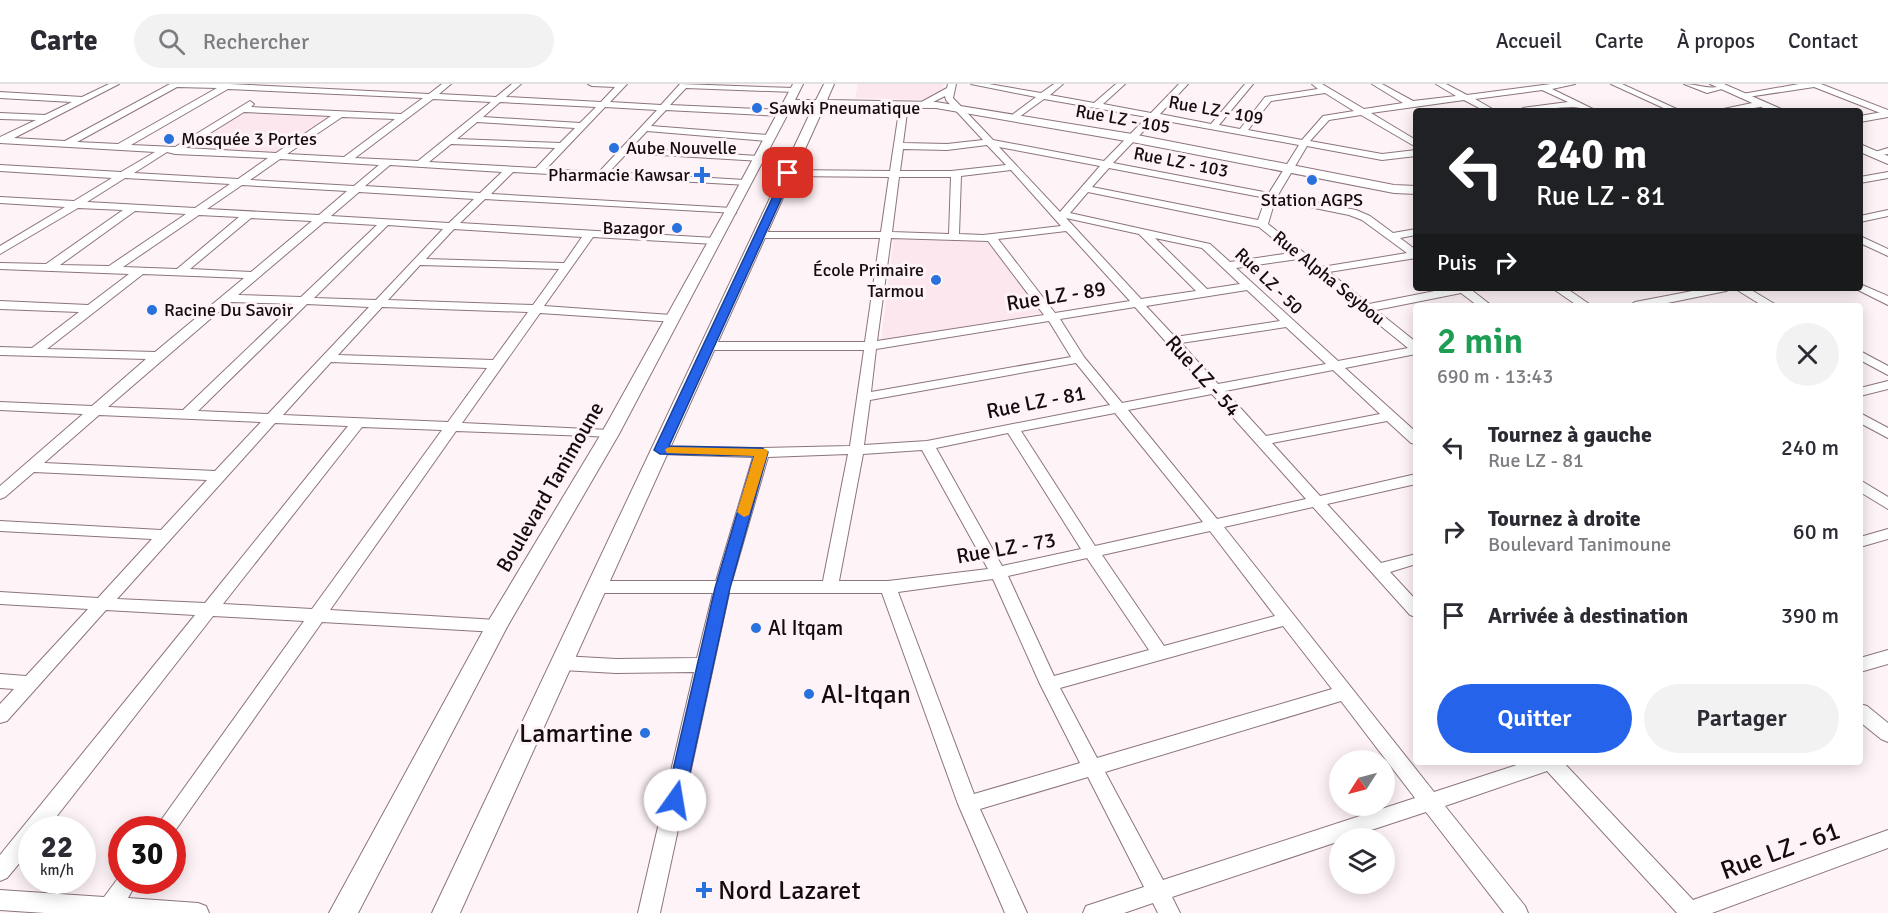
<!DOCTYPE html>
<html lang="fr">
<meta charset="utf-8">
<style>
body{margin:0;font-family:Signika,sans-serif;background:#f2f2f3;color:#2b2b33;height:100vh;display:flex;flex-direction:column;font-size:22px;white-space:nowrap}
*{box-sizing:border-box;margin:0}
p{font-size:20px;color:#7c7c81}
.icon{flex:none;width:33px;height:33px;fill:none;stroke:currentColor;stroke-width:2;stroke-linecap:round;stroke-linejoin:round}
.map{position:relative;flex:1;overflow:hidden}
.side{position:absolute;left:1413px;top:219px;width:450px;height:462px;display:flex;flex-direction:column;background:#fff;border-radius:6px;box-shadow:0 3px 15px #0003}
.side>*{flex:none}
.guide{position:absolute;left:1413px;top:24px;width:450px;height:183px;border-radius:6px;box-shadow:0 3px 15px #0003;background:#202124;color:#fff;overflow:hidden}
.needle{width:39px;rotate:234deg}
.buttons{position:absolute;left:1329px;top:666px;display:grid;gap:12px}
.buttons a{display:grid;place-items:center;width:66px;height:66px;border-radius:50%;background:#fff;box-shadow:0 3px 15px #0003;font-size:30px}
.speed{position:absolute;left:18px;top:732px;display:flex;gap:12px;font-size:30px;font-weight:700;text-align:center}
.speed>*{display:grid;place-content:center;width:78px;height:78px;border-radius:50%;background:#fff;box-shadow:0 3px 15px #0003;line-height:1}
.speed small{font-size:15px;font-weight:400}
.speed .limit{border:9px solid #d22;background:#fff;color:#111}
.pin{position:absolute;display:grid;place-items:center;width:51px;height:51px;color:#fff;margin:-26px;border-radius:12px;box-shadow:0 3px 9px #0006}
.me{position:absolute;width:66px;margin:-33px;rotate:13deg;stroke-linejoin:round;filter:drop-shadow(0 0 4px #0008)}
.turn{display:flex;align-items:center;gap:21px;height:126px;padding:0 24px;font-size:27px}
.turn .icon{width:78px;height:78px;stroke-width:2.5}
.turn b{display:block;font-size:42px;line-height:51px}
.then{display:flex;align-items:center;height:57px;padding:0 24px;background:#0003;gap:12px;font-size:22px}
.round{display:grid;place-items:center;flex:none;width:63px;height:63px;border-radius:32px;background:#f2f2f3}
.head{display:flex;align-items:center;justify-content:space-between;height:102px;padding:0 24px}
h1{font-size:36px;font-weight:600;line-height:45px;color:#1e9e55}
.button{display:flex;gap:12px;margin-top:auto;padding:12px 24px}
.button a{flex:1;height:69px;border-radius:36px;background:#2563eb;color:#fff;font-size:24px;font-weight:600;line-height:69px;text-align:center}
.button a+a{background:#f2f2f3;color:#2b2b33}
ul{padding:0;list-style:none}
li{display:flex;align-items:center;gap:18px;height:84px;padding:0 24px}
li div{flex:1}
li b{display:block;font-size:22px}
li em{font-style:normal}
header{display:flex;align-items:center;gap:36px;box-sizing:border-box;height:84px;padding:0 30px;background:#fff;border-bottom:2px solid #e1e1e2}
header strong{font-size:28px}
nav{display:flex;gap:33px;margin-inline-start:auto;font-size:21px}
.search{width:420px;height:54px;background:#f2f2f3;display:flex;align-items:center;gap:15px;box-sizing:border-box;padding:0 21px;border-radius:33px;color:#7c7c81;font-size:22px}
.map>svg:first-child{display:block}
.built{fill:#fde7ee}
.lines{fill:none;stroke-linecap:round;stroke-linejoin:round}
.minor-casing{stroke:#8c757d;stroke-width:2}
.major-casing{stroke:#8c757d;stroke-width:2}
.minor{fill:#fff;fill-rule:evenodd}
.major{fill:#fff;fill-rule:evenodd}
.route{fill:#2563eb;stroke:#184099;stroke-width:1.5}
.slow{fill:#f59e0b}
.poi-dot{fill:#2971dd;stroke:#fef3f7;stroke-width:2}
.labels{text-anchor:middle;stroke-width:6;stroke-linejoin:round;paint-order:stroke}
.far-poi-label{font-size:18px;fill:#150c0f;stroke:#fef3f7;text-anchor:start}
.far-street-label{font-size:18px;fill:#150c0f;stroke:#fef3f7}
.street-label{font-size:21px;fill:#150c0f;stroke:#fef3f7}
.poi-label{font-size:21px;fill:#150c0f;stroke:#fef3f7;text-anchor:start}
.near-poi-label{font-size:26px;fill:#150c0f;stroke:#fef3f7;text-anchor:start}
.near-street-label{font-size:26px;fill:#150c0f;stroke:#fef3f7}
</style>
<header>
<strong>Carte</strong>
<div class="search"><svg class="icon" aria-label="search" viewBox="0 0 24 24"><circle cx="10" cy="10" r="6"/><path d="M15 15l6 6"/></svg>Rechercher</div>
<nav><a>Accueil</a><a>Carte</a><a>À propos</a><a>Contact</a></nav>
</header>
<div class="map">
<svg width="1888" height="829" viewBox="0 0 1888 829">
<rect width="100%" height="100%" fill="#fef3f7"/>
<!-- built -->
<path class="built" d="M858,0h86l-3,10 -19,6 -67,-2z
M247,26l86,5 -56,37 -92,-5z
M894,153l96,3 55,73 -164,27z"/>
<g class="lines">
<defs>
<path id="minor" d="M109,0h10l-105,54 51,3 105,-57h59l200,10 13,-10h9l-12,10 57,3 16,-13h9l-15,13 95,5 14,-15 -23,-1 -4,-2h39l-17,18 51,3 19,-21 114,4 4,2 -4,2 -108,-4 -16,17 112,5 4,3 -4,3 -116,-6 -15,16 117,9 5,3 -5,3 -121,-10 -16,17 127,8 5,3 -2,2 -134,-8 -18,19 136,8 5,3 -2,2 -235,-13 -22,22 241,14 4,1v4l-251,-14 -25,24 255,15 5,3 -5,3 -122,-7 -49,69 127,9 6,4 -2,3 -135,-9 -78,110 148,7 5,1 2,3 -2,3 -159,-6 -126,179 167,10 6,2 3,4 -3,4 -6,2 -175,-10 -150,213v-5h-18l150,-209 -91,-5 -167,214h-14v18l-25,30 -7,3v-26l195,-240 -89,-5 -99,111 -7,2v-19l14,-15 -14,-1v-14l26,2 62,-67 -88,-5v-12l98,6 54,-59 -152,-8v-10l161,9 46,-50 -173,-8 -29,25 -5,2v-13l83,-72 -83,-4v-8l92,4 54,-47 -146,-4v-8l32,1 47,-36 -79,-3v-8l88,4 41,-31 -129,-5v-6l46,1 77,-54 -45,-2 -78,46v-8l65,-39 -65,-4v-6l74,4 38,-23 -112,-7v-6l121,7 34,-20 -155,-9v-6l36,-17 -36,-1v-6l45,2 27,-13 -72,-4v-6l82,5zM177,3l40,1 -99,56 -41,-2zM228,5l195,9 -22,16 -150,-7 3,-3 -4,-3 -75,46 -44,-2zM433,15l58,3 -73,59 -63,-3zM500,18l96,5 -16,16 -97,-6zM605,23l52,3 -58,62 -53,-3zM244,28l87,4 -55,37 -90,-5zM342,33l53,2 -51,38 -57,-3zM477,38l98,6 -15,15 -103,-4zM451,60l104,4 -19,20 -107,-6zM167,68l8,2 93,4 -30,21 -104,-6zM280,75l99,6 -25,21 -104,-6zM390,81l112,7 -22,21 -115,-7zM125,94l105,6 -35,24 -108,-6zM242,101l105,6 -28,24 -112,-6zM359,108l115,7 -25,24 -118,-7zM135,127l51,3 -77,52 -49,-1zM199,131l40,2 -62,52 -54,-2zM251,134l61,3 -61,51 -61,-3zM324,138l53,3 -76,72 -63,-2zM388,141l55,4 -67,71 -62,-2zM454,145l128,8 -18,26 -138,-4zM420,181l139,4 -26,36 -145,-5zM143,190l101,4 -89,74 -108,-3zM230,218l64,2 -111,106 -75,-3zM307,220l62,3 -101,107 -70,-3zM382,223l146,5 -35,48 -155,-5zM331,278l156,6 -39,54 -165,-7zM99,331l162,7 -46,49 -171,-8zM275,339l73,3 -143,177 -88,-4zM362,343l80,3 -130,179 -89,-5z
M948,0h8l-3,14 40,42 111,21 43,-44 -103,-18 -29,21 -3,-1v-4l24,-18 -65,-13h18l52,9 13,-9h9l-13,11 44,8 22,-19h9l-22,20 48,9 28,-29h9l-28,30 51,10 34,-40h8l-34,41 21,4 25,-32 53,-8 -6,-5h10l42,25 39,-6 -31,-19h10l31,17 43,-5 -20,-12h10l21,11 84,-11h24l-23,5 45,22c-8,0 -16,-4 -24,-4 -18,0 -36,4 -54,4l4,-3 45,-6 -26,-12 -67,9 21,12h-11l-21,-11 -93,13 45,27v7l-55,-32 -32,5 -19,21 72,13 34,-4v6l-34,4 -75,-14 -29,49 78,15 14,6 23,17 23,-4v6l-16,3 16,12v8l-87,14 40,32 81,-16h19l23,18h-14l-17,-13 -85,17 40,32v12l-71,14 71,64v12l-5,-1 -24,-22 -115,22 48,53 96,-22v10l-89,20 54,59 35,-9v10l-26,8 26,28v17l-6,-2 -97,-108 -89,20 210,265 92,-30h37l130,138 195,-70v18l-176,65h-35l-130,-142 -102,35 80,100 3,7h-24l-78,-101 -79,26h-7v3l-168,56 8,16h-22l-5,-10 -29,10h-41l3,-7 58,-19 -56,-110 -108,32 47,104h-22l-47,-109 -76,-211h-153l-69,320h-22l56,-241 -78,1 -54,-3 -6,-2 -3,-5 3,-5 6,-2 54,3 81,-1 16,-65h-118l-6,-2 -2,-4 2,-4 6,-2h121l37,-124 -93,-3 -7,-4 2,-3 105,1 90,-2 14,-96h-156l-6,-4 6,-4h157l15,-104h-120l-5,-3 5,-3h121l8,-55 -101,-1 -5,-3 5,-3 102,1 10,-66 4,-3 4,3 -5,38 44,1 36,-4 -37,-40 -1,-4 -22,11 -7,-2 31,-17zM1325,9l29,18 -31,5 -21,24 -54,-10 23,-29zM1155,35l144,26 -30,48 -156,-30zM987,61l19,20 -55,6h-51l3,-22 44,1zM999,63l101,19 -40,46zM1109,84l157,30 -8,22 -166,-33zM1011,86l50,56 -78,9 -24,-1 2,-58zM899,93h52l-2,57 -57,-2zM1088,108l171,35 32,26 -61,9 -20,-18 -140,-31zM1275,116l74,15 13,5 45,33 -85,14 -54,-43zM1066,134l73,16 57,57 -55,8zM1066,147l4,4 60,66 -75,12 -57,-74zM891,154l97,3 56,74 -167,26zM1155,154l47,10 38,36 -33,5zM1298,175l110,89 -70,13 -102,-93zM1247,206l33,31 -105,16 -29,-31zM1135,223l71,80 -84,16 -38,-46 -24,-38zM1049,237l22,36 -200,35 5,-43zM1286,243l40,37 -108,20 -37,-41zM1076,279l34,42 -183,36 -63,4 6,-45zM1333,286l47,44 -114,22 -41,-45zM1212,310l94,105 -89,20 -89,-109zM1115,329l88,109 -108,24 -74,-115zM1008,349l73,116 -79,17 -66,-118zM922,366l66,119 -100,12h-49l24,-127zM848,370l-25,127h-91l36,-124zM1210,447l65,85 -111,30 -62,-91zM1087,474l62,92 -95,26 -46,-100zM993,495l47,105 40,79 -106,31 -76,-202zM1283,542l49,63 -235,69 -37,-70zM1341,617l74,97 -252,82 -58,-108z
M1611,0h11l59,27h-11z
M1684,0c12,0 22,5 34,3l4,2 -15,4z
M1799,0h22l67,26v6l-74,-29 -73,11 -4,-3z
M1757,18l4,3 -1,2 -25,4h-21z
M1888,64v6l-8,1 -5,-3z
M1888,88v6l-28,5v-6z
M1888,126v6l-28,6v-6z
M1860,152l28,13v7l-28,-13z
M1860,200l28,12v9l-32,-16 4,-1z
M1552,204h14l26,18h-14z
M1708,204h24l-6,3 -73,15h-24l6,-4z
M1734,204h14l30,18h-15z
M1860,267l28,15v9l-28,-15z
M1888,297v8l-28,7v-8z
M1860,329l28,15v10l-28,-15z
M1860,396l28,17v12l-28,-17z
M1888,445v10l-28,8v-10z
M1888,566v14l-28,8v-14z
M1860,620l7,2 21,17v19l-7,-3 -21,-17z
M122,789v7h16l-10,18 70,5 8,3 3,7h-164l-45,-3v-20l104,7z"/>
<path id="major" d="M793,0h10l-8,16h21l8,-16h10l-7,16 109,2 196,32 262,51 22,1v8l-22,-1 -262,-51 -196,-34 -112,-1 -364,806h-28l381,-806 -21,-1 -173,328 -112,193 -149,286h-29l160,-293 112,-186 124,-223z
M1710,0h14l62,27h-16z
M1888,27v6l-28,5v-6z
M1860,60l28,12v8l-28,-12z"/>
</defs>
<!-- minor casing -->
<use href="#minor" class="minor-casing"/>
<!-- major casing -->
<use href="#major" class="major-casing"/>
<!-- minor -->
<use href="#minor" class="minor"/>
<!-- major -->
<use href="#major" class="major"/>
</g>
<!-- route -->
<path class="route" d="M788,86l5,3 -124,273 93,2 6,4 -38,136 -46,212 -3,6 -6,2 -7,-2 -2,-6 49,-212 39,-132 -94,-2 -6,-4 130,-277z"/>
<!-- slow -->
<path class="slow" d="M671,363l95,2 2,3 -19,63 -5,2 -7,-5 17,-56 -87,-3 -2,-3 2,-2z"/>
<!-- markers -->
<g class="poi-dot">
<circle cx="757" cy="24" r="6"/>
<circle cx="169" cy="55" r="6"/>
<circle cx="614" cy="64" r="6"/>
<path d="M699 82h6v6h6v6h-6v6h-6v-6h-6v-6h6z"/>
<circle cx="1312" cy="96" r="6"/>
<circle cx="677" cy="144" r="6"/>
<circle cx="936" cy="196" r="6"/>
<circle cx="152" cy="226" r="6"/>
<circle cx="756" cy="544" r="6"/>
<circle cx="809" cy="610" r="6"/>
<circle cx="645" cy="649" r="6"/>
<path d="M701 797h6v6h6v6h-6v6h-6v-6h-6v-6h6z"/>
</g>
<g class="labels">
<!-- far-poi labels -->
<g class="far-poi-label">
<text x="769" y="30">Sawki Pneumatique</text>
<text x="181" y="61">Mosquée 3 Portes</text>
<text x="626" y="70">Aube Nouvelle</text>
<text x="690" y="97" text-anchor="end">Pharmacie Kawsar</text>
<text x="1312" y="122" text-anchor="middle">Station AGPS</text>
<text x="665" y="150" text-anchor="end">Bazagor</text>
<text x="924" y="192" text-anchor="end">École Primaire<tspan x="924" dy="21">Tarmou</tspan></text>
<text x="164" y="232">Racine Du Savoir</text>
</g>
<!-- far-street labels -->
<g class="far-street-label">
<text transform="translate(1216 26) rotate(10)" y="6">Rue LZ - 109</text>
<text transform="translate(1123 35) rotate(10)" y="6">Rue LZ - 105</text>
<text transform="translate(1181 78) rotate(11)" y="6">Rue LZ - 103</text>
<text transform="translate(1329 194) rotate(39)" y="6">Rue Alpha Seybou</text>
<text transform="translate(1269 197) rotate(44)" y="6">Rue LZ - 50</text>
</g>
<!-- street labels -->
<g class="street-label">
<text transform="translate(1056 212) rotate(-9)" y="7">Rue LZ - 89</text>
<text transform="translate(1203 292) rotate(48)" y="7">Rue LZ - 54</text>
<text transform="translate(1036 318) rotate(-11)" y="7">Rue LZ - 81</text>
<text transform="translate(550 403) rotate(-60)" y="7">Boulevard Tanimoune</text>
<text transform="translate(1006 464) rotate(-10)" y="7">Rue LZ - 73</text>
</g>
<!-- poi labels -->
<g class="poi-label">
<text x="768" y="551">Al Itqam</text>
</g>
<!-- near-poi labels -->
<g class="near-poi-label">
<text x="821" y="619">Al-Itqan</text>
<text x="633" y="658" text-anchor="end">Lamartine</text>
<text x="718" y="815">Nord Lazaret</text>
</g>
<!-- near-street labels -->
<g class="near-street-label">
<text transform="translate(1780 766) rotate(-20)" y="9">Rue LZ - 61</text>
</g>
</g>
</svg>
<div class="buttons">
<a><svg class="needle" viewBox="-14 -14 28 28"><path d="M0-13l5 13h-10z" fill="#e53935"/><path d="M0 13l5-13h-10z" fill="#7c7c81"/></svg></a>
<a><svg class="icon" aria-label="layers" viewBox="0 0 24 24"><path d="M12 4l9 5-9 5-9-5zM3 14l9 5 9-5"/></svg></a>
</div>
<div class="speed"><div>22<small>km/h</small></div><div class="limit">30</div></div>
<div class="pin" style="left:788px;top:89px;background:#d93025"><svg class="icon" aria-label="arrive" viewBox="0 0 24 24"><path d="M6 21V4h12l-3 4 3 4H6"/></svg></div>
<svg class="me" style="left:675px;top:716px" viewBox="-20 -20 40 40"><circle r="19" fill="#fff"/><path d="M0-13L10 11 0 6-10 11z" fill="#2563eb"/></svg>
<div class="guide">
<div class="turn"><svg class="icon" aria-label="left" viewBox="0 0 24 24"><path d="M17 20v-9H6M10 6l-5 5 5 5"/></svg><div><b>240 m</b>Rue LZ - 81</div></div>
<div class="then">Puis<svg class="icon" aria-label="right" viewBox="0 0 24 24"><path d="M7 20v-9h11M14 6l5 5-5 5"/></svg></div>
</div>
<section class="side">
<div class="head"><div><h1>2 min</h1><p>690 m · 13:43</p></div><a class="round"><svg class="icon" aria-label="close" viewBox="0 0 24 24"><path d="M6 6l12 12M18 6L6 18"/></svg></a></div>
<ul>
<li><svg class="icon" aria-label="left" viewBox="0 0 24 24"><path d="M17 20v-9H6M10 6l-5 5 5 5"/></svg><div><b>Tournez à gauche</b><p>Rue LZ - 81</p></div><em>240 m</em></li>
<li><svg class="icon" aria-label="right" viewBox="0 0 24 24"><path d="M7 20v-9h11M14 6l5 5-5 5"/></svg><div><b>Tournez à droite</b><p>Boulevard Tanimoune</p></div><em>60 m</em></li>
<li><svg class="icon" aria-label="arrive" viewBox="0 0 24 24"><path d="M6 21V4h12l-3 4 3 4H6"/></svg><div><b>Arrivée à destination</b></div><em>390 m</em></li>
</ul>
<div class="button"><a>Quitter</a><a>Partager</a></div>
</section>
</div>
